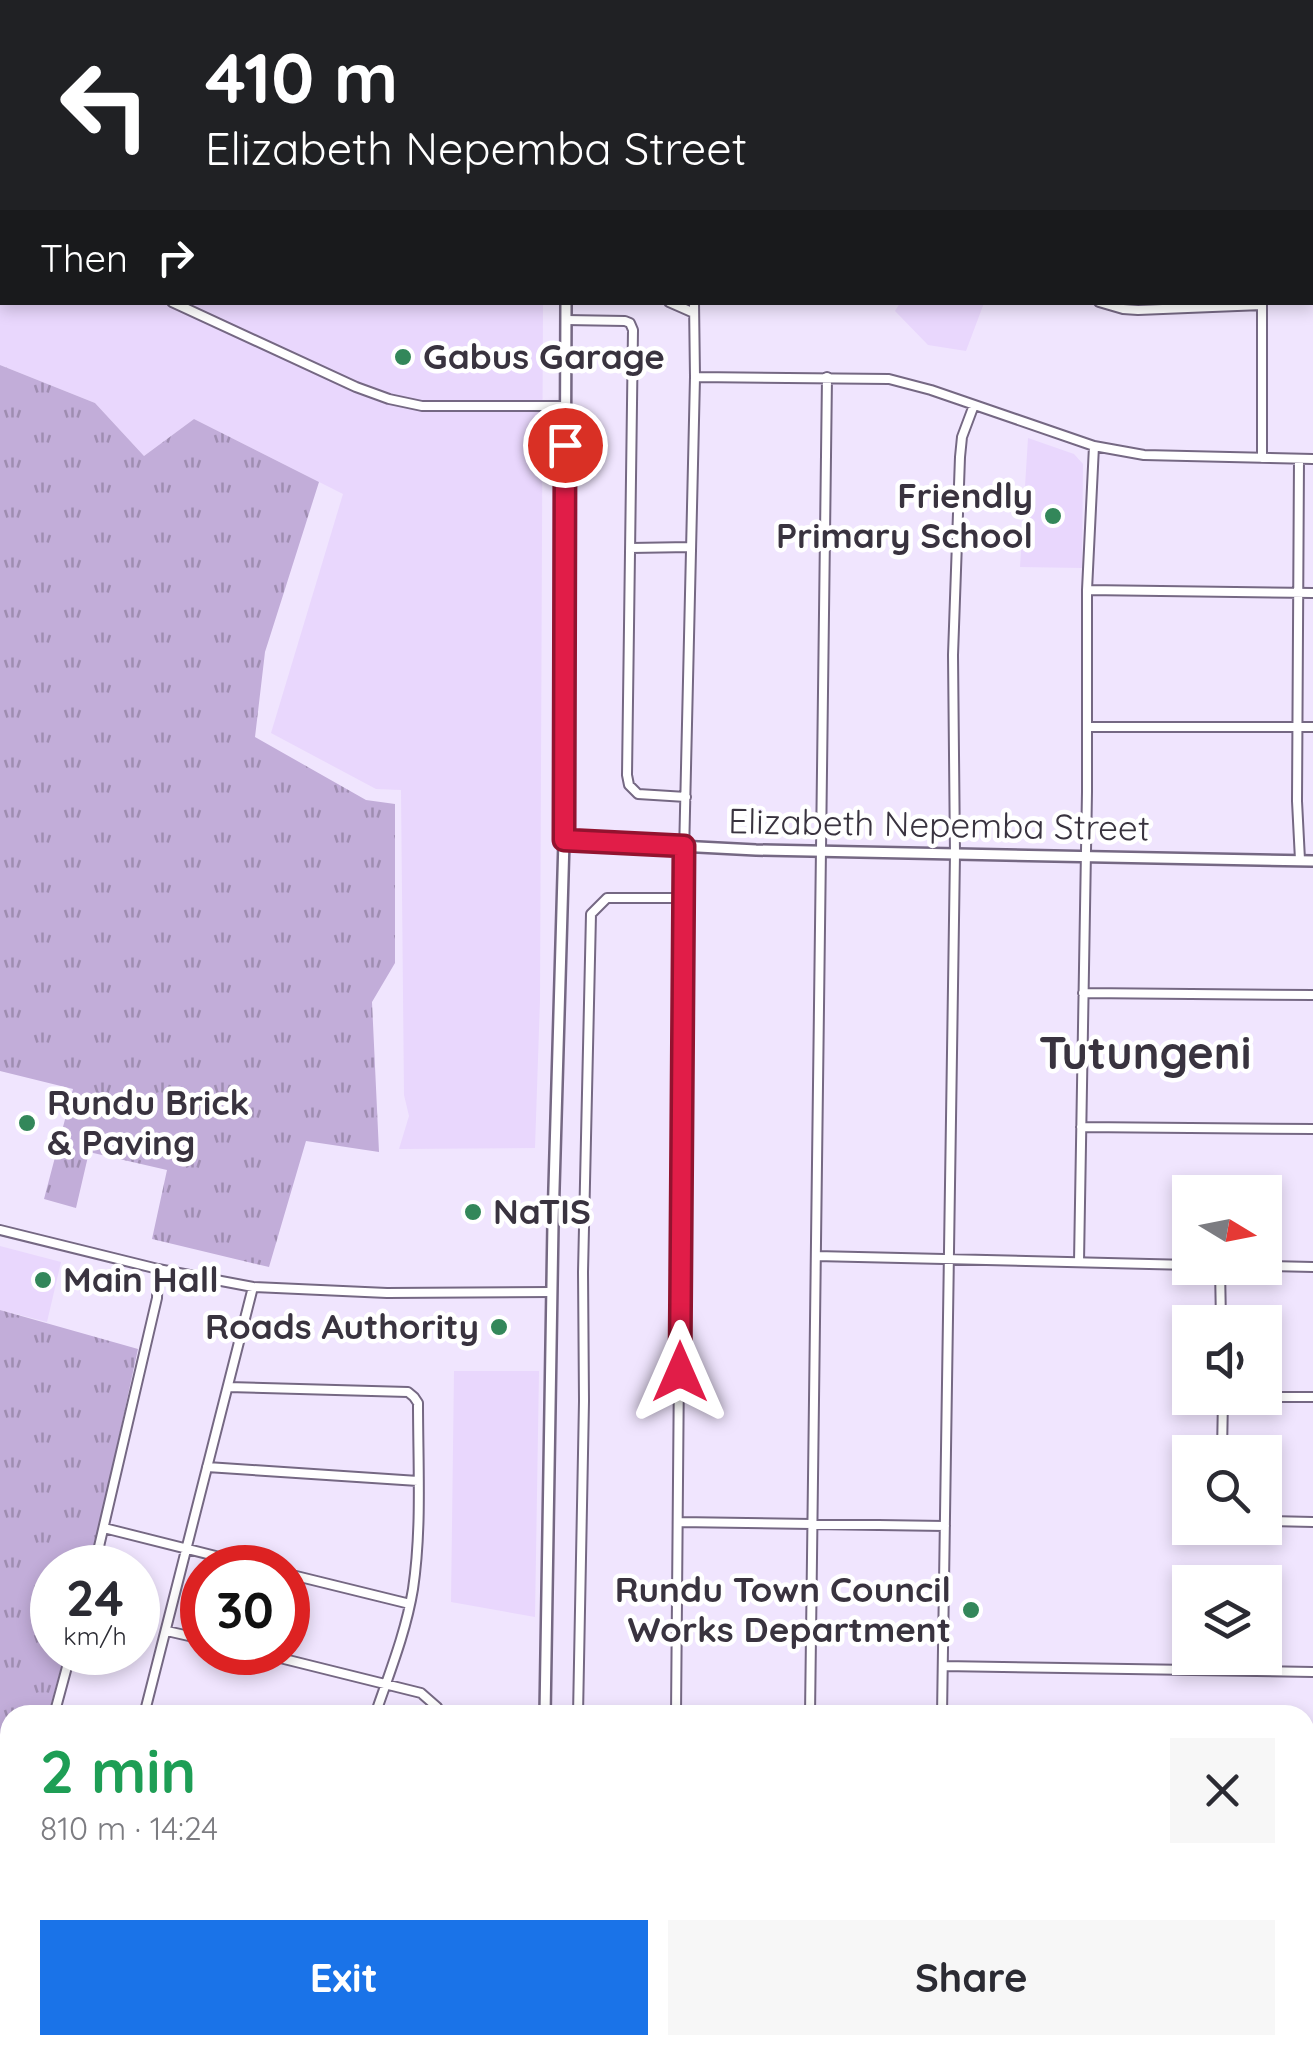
<!DOCTYPE html>
<meta charset="utf-8">
<style>
body{margin:0;font-family:Quicksand,sans-serif;background:#f7f7f7;color:#2b2b33;height:100vh;display:flex;flex-direction:column;font-size:38px;white-space:nowrap}
*{box-sizing:border-box;margin:0}
p{font-size:32px;color:#7c7c81}
.icon{flex:none;width:55px;height:55px;fill:none;stroke:currentColor;stroke-width:2;stroke-linecap:round;stroke-linejoin:round}
.map{position:relative;flex:1;overflow:hidden}
.details{position:absolute;left:0px;top:1705px;width:1315px;height:350px;display:flex;flex-direction:column;background:#fff;border-radius:30px 30px 0 0;box-shadow:0 5px 15px #0003}
.details>*{flex:none}
.banner{position:absolute;left:0px;top:0px;width:1315px;height:305px;box-shadow:0 5px 15px #0003;background:#202124;color:#fff;overflow:hidden}
.needle{width:65px;rotate:100deg}
.tools{position:absolute;left:1172px;top:1175px;display:grid;gap:20px}
.tools a{display:grid;place-items:center;width:110px;height:110px;border-radius:0px;background:#fff;box-shadow:0 5px 15px #0003;font-size:50px}
.speed{position:absolute;left:30px;top:1545px;display:flex;gap:20px;font-size:50px;font-weight:700;text-align:center}
.speed>*{display:grid;place-content:center;width:130px;height:130px;border-radius:50%;background:#fff;box-shadow:0 5px 15px #0003;line-height:1}
.speed small{font-size:25px;font-weight:400}
.speed .limit{border:15px solid #d22;background:#fff;color:#111}
.pin{position:absolute;display:grid;place-items:center;width:85px;height:85px;color:#fff;margin:-42px;border:5px solid #fff;border-radius:50%;box-shadow:0 2px 10px #0007}
.me{position:absolute;width:110px;margin:-55px;rotate:0deg;stroke-linejoin:round;filter:drop-shadow(0 0 8px #0008)}
.turn{display:flex;align-items:center;gap:35px;height:210px;padding:0 40px;font-size:45px}
.turn .icon{width:130px;height:130px;stroke-width:2.5}
.turn b{display:block;font-size:70px;line-height:85px}
.then{display:flex;align-items:center;height:95px;padding:0 40px;background:#0003;gap:20px;font-size:38px}
.round{display:grid;place-items:center;flex:none;width:105px;height:105px;border-radius:0px;background:#f7f7f7}
.summary{display:flex;align-items:center;justify-content:space-between;height:170px;padding:0 40px}
h1{font-size:60px;font-weight:700;line-height:75px;color:#1e9e55}
.action{display:flex;gap:20px;margin-top:auto;padding:20px 40px}
.action a{flex:1;height:115px;border-radius:0px;background:#1a73e8;color:#fff;font-size:40px;font-weight:700;line-height:115px;text-align:center}
.action a+a{background:#f7f7f7;color:#2b2b33}
.map>svg:first-child{display:block}
.built{fill:#e9d7fd}
.grass{fill:url(#grass-tufts)}
.lines{fill:none;stroke-linecap:round;stroke-linejoin:round}
.minor-casing{stroke:#756883;stroke-width:12}
.tertiary-casing{stroke:#756883;stroke-width:14}
.minor{stroke:#fff;stroke-width:8}
.tertiary{stroke:#fff;stroke-width:9}
.route-casing{stroke:#92132f;stroke-width:25}
.route{stroke:#e11d48;stroke-width:18}
.poi-dot{fill:#33875a;stroke:#fff;stroke-width:4}
.labels{text-anchor:middle;stroke-width:9;stroke-linejoin:round;paint-order:stroke}
.poi-label{font-size:35px;font-weight:bold;fill:#39333f;stroke:#fff;text-anchor:start}
.street-label{font-size:35px;fill:#39333f;stroke:#fff}
.district-label{font-size:45px;font-weight:bold;fill:#39333f;stroke:#fff}
</style>
<div class="map">
<svg width="1313" height="2055" viewBox="0 0 1313 2055">
<defs>
<pattern id="grass-tufts" width="24" height="20" patternUnits="userSpaceOnUse" patternTransform="scale(2.5)"><rect width="24" height="20" fill="#c2add9"/><path d="M3 7l-1-3M5 7V3M7 7l1-3M15 17l-1-3M17 17v-4M19 17l1-3" fill="none" stroke="#9f8db1"/></pattern>
</defs>
<rect width="100%" height="100%" fill="#f0e5fe"/>
<!-- built -->
<path class="built" d="M0,0h544v2h-542v300l541,1 -3,697 -5,148 -136,1 10,-33 -5,-21 -3,-305 -25,-1 -105,-56 72,-239 -149,-75 -50,37 -49,-53 -95,-38z
M900,303v-1l84,1 -18,48 -38,-6 -33,-34z
M1028,438l46,16 9,10 -1,104 -62,-1z
M0,1246l61,16 -14,60 -47,-12z
M454,1371h85l-4,246 -84,-15z
M1305,1817h8v238h-489v-10h481z"/>
<!-- grass -->
<path class="grass" d="M0,365l95,38 49,53 50,-37 125,63 -54,170 -10,85 111,63 29,4v159l-23,39 7,150 -73,-11 -37,126 -117,-28 15,-69 -78,-18 -13,56 -32,-9 29,-110 -73,-18z
M0,1310l138,39 -39,180 -11,38 -36,1v84l13,1 -17,62h-38v96l-10,-4z"/>
<g class="lines">
<defs>
<path id="minor" d="M1089,0l1,2
M1224,0v2
M704,2v-2
M833,2l1,-2
M957,2v-2
M0,224l2,1
M1312,229h1
M172,302l184,85 33,12 33,7h143
M669,302l25,11
M1099,302l24,7 15,1 124,-5
M566,320l59,1 5,2 3,7 -6,445 2,10 9,9 48,3
M695,377l194,2 42,11 163,56 50,9 169,4
M1262,458v-156
M1299,459l-2,342 3,59
M630,548l61,-1
M1087,590l226,3
M1087,727h226
M1083,993l230,2
M1081,1127l232,2
M0,1230l158,39 95,18 134,6 165,-1
M816,1256l374,9
M1079,1262l8,-470v-202l7,-144
M1265,1266l48,1
M1220,1268l1,54
M228,1387l180,5 6,5 4,6c0,62 4,125 -5,186 -7,43 -24,85 -38,126
M1265,1397h48
M1222,1452l1,-54
M207,1467l211,14
M1265,1521l48,1
M679,1522l266,4
M104,1528l159,40
M94,1568l63,-270 1,-29
M288,1574l122,30
M167,1631l35,8
M256,1652l165,41 16,14 5,8
M943,1666l370,6
M54,1715l17,-63
M144,1715l109,-428
M578,1715l6,-314 -1,-129 8,-358 16,-16h76
M676,1715l7,-817 12,-521 -1,-75
M810,1715l17,-1338
M942,1715l13,-861 -2,-199 7,-198 2,-20 12,-32
M0,1912l10,-39
M712,2045l57,6 2,4
M614,2055l3,-10"/>
<path id="tertiary" d="M570,2v-2
M564,840l192,10 557,11
M545,1715l8,-492 11,-383 2,-538
M499,2055l2,-10"/>
</defs>
<!-- minor casing -->
<use href="#minor" class="minor-casing"/>
<!-- tertiary casing -->
<use href="#tertiary" class="tertiary-casing"/>
<!-- minor -->
<use href="#minor" class="minor"/>
<!-- tertiary -->
<use href="#tertiary" class="tertiary"/>
</g>
<g class="lines">
<defs>
<path id="route" d="M565,445l-1,395 120,6 -4,526"/>
</defs>
<!-- route casing -->
<use href="#route" class="route-casing"/>
<!-- route -->
<use href="#route" class="route"/>
</g>
<!-- markers -->
<g class="poi-dot">
<circle cx="403" cy="357" r="10"/>
<circle cx="1053" cy="516" r="10"/>
<circle cx="27" cy="1123" r="10"/>
<circle cx="473" cy="1212" r="10"/>
<circle cx="43" cy="1280" r="10"/>
<circle cx="499" cy="1327" r="10"/>
<circle cx="971" cy="1610" r="10"/>
</g>
<g class="labels">
<!-- poi labels -->
<g class="poi-label">
<text x="423" y="369">Gabus Garage</text>
<text x="1033" y="508" text-anchor="end">Friendly<tspan x="1033" dy="40">Primary School</tspan></text>
<text x="47" y="1115">Rundu Brick<tspan x="47" dy="40">&amp; Paving</tspan></text>
<text x="493" y="1224">NaTIS</text>
<text x="63" y="1292">Main Hall</text>
<text x="479" y="1339" text-anchor="end">Roads Authority</text>
<text x="951" y="1602" text-anchor="end">Rundu Town Council<tspan x="951" dy="40">Works Department</tspan></text>
</g>
<!-- street labels -->
<g class="street-label">
<text transform="translate(939 825) rotate(1)" y="12">Elizabeth Nepemba Street</text>
</g>
<!-- district labels -->
<g class="district-label">
<text x="1145" y="1069">Tutungeni</text>
</g>
</g>
</svg>
<div class="tools">
<a><svg class="needle" viewBox="-14 -14 28 28"><path d="M0-13l5 13h-10z" fill="#e53935"/><path d="M0 13l5-13h-10z" fill="#7c7c81"/></svg></a>
<a><svg class="icon" aria-label="sound" viewBox="0 0 24 24"><path d="M4 9h4l5-4v14l-5-4H4zM17 9q2 3 0 6"/></svg></a>
<a><svg class="icon" aria-label="search" viewBox="0 0 24 24"><circle cx="10" cy="10" r="6"/><path d="M15 15l6 6"/></svg></a>
<a><svg class="icon" aria-label="layers" viewBox="0 0 24 24"><path d="M12 4l9 5-9 5-9-5zM3 14l9 5 9-5"/></svg></a>
</div>
<div class="speed"><div>24<small>km/h</small></div><div class="limit">30</div></div>
<div class="pin" style="left:565px;top:445px;background:#d93025"><svg class="icon" aria-label="arrive" viewBox="0 0 24 24"><path d="M6 21V4h12l-3 4 3 4H6"/></svg></div>
<svg class="me" style="left:680px;top:1372px" viewBox="-20 -20 40 40"><path d="M0-17L14 15 0 8-14 15z" fill="#e11d48" stroke="#fff" stroke-width="4"/></svg>
<div class="banner">
<div class="turn"><svg class="icon" aria-label="left" viewBox="0 0 24 24"><path d="M17 20v-9H6M10 6l-5 5 5 5"/></svg><div><b>410 m</b>Elizabeth Nepemba Street</div></div>
<div class="then">Then<svg class="icon" aria-label="right" viewBox="0 0 24 24"><path d="M7 20v-9h11M14 6l5 5-5 5"/></svg></div>
</div>
<section class="details">
<div class="summary"><div><h1>2 min</h1><p>810 m · 14:24</p></div><a class="round"><svg class="icon" aria-label="close" viewBox="0 0 24 24"><path d="M6 6l12 12M18 6L6 18"/></svg></a></div>
<div class="action"><a>Exit</a><a>Share</a></div>
</section>
</div>
